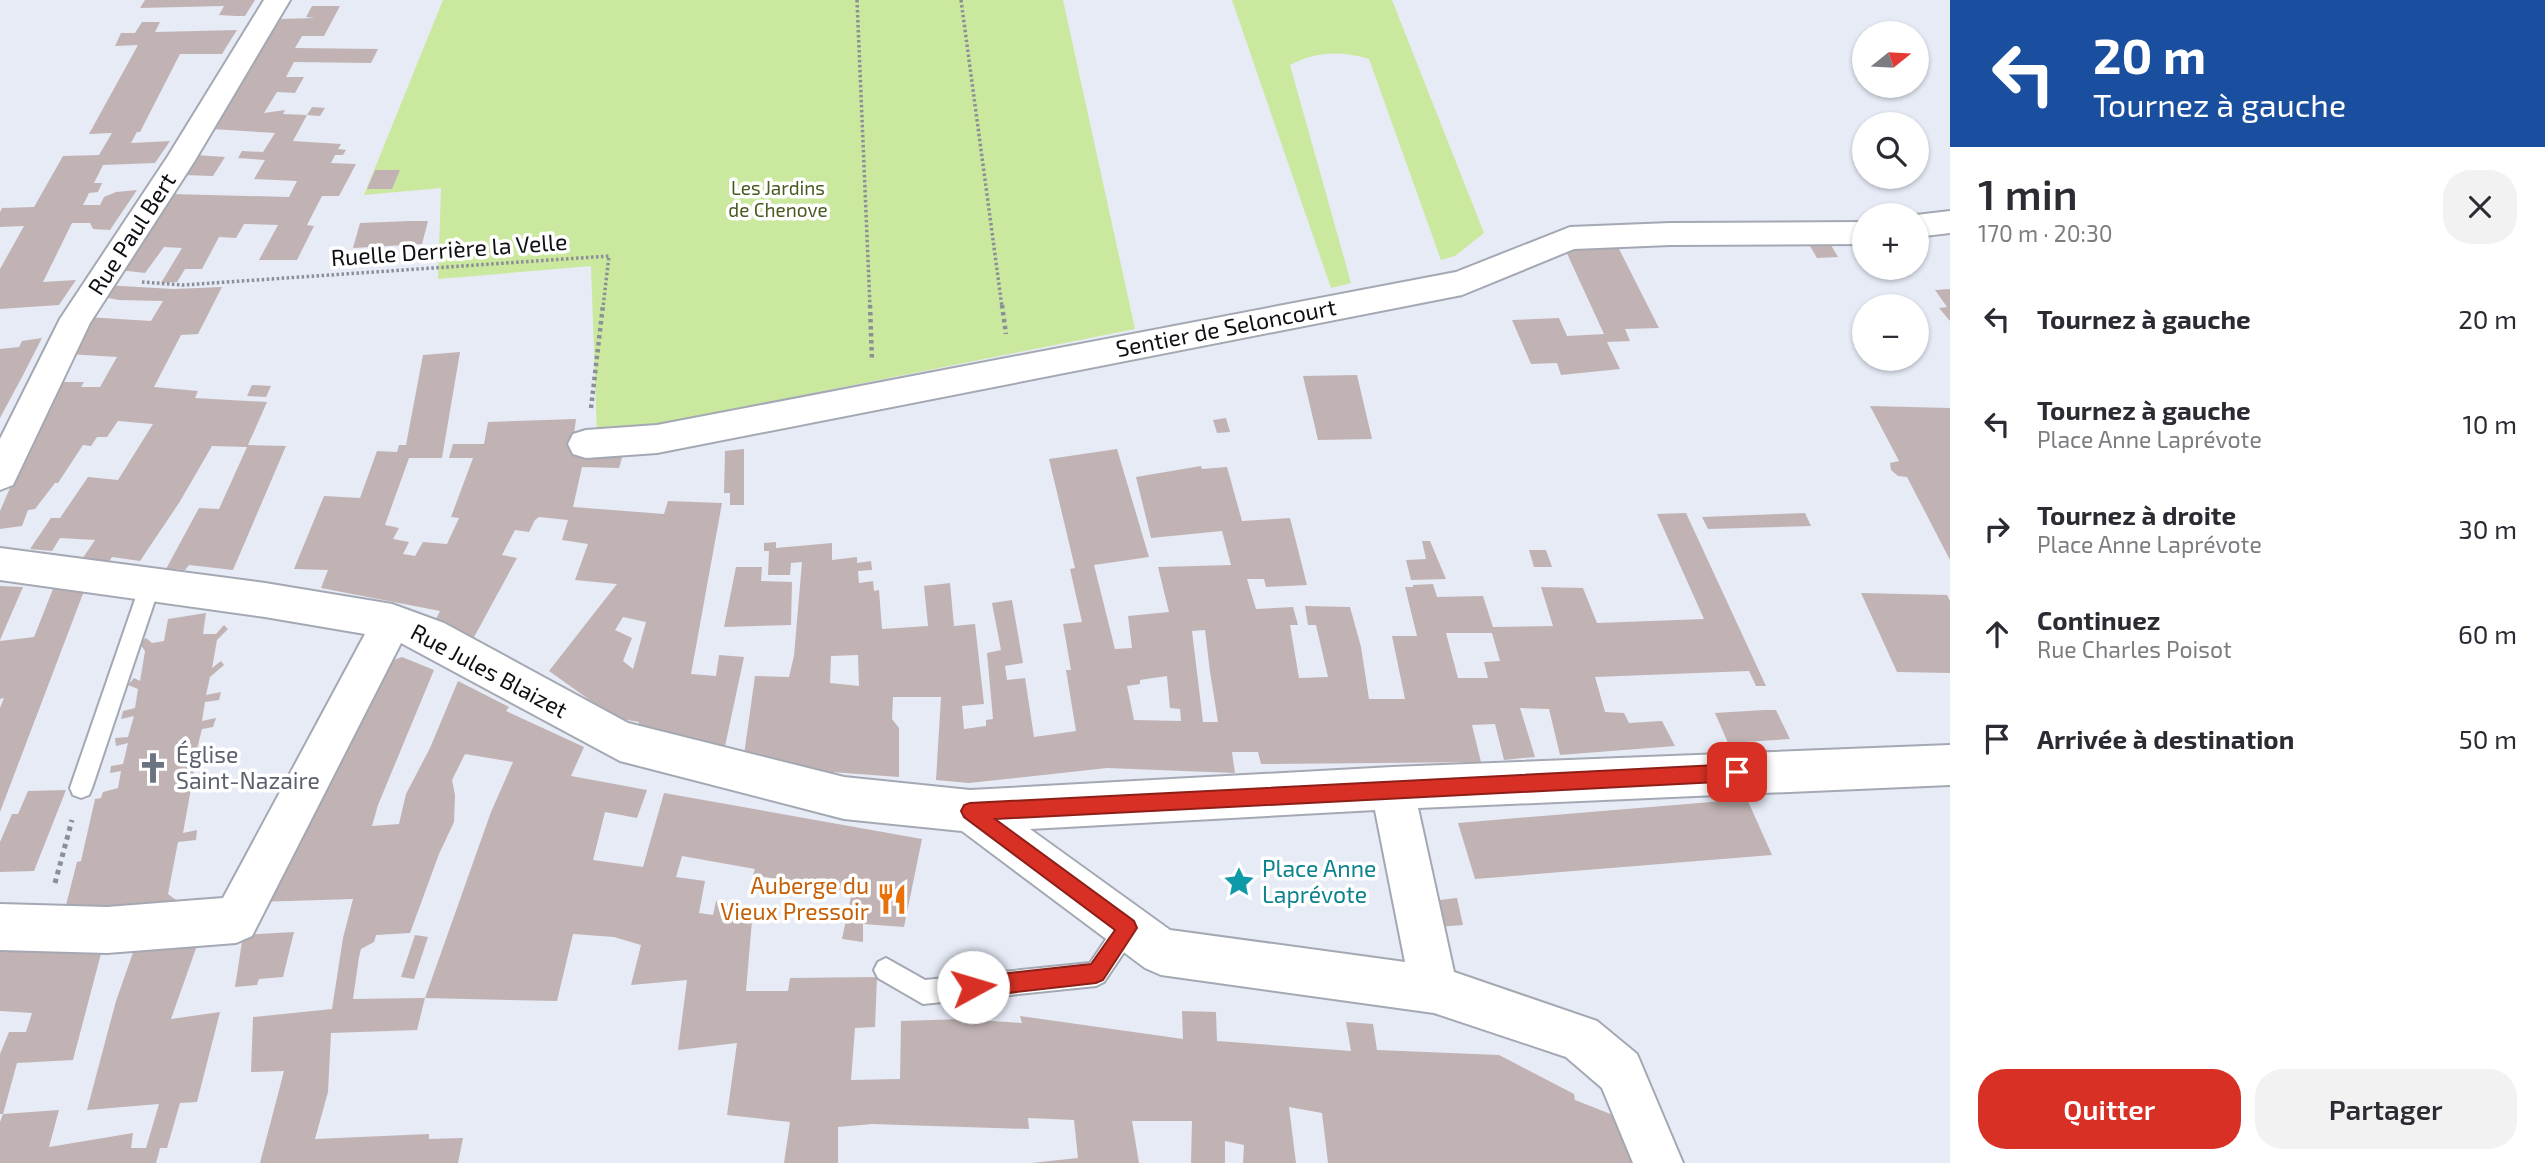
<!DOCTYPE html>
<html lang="fr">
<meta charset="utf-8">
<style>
body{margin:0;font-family:"Exo 2",sans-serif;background:#f2f2f3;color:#2b2b33;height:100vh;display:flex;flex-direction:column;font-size:26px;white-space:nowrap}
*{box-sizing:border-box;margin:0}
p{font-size:23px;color:#7c7c81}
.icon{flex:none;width:38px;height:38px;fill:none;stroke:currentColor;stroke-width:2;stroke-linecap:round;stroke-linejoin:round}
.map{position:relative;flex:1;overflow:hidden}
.details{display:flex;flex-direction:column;background:#fff;width:595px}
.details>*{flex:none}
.hud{background:#1a4fa0;color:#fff;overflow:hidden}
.needle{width:46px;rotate:72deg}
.fabs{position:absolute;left:1852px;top:21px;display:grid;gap:14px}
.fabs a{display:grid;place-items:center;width:77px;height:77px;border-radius:50%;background:#fff;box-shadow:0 2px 5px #0004;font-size:35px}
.pin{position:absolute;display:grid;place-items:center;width:60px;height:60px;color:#fff;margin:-30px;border-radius:14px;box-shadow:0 4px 10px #0006}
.me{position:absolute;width:77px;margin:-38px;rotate:84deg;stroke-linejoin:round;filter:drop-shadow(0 0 5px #0008)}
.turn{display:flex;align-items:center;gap:24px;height:147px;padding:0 28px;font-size:32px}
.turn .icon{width:91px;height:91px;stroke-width:2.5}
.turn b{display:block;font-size:49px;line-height:60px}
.round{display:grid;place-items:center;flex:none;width:74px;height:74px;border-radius:28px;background:#f2f2f3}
.overview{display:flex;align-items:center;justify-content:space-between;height:119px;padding:0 28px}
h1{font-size:42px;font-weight:600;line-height:52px}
.primary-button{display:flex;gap:14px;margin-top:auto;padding:14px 28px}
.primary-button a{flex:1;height:80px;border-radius:28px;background:#d93025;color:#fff;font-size:28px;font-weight:600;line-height:80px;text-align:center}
.primary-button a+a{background:#f2f2f3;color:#2b2b33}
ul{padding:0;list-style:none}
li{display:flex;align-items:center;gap:21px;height:105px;padding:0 28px}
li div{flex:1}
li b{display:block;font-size:26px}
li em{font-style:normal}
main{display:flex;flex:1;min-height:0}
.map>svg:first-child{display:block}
.green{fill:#cbe89f}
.building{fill:#c1b3b3;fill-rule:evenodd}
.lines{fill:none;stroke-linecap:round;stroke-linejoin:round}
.lane-casing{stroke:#a4a8b2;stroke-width:4}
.street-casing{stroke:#a4a8b2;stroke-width:4}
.path-far2{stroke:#8c8f97;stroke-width:3.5;stroke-dasharray:2.5 2.5;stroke-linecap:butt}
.path-far1{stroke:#8c8f97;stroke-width:4.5;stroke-dasharray:3.5 3.5;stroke-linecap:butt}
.path{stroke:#8c8f97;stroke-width:5;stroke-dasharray:4.5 4.5;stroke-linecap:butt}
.lane{fill:#fff;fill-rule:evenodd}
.street{fill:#fff;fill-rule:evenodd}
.route{fill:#d93025;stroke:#8d1f18;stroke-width:2}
.labels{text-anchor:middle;stroke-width:7;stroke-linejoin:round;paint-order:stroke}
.far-park-label{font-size:19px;fill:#475b21;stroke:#fff}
.street-label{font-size:23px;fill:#0f1014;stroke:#fff}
.worship-label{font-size:23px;fill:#5b616d;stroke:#fff;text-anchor:start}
.culture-label{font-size:23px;fill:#0d838f;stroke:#fff;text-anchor:start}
.food-label{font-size:23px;fill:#c56008;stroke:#fff;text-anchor:end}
</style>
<main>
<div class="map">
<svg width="1950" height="1163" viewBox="0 0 1950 1163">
<rect width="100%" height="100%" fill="#e6ebf6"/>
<!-- green -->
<path class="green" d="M443,0h620l72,329 -538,107 -6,-170 -153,13 3,-91 -77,7z
M1232,0h160l92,233 -29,23 -14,4 -72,-201c-28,-8 -52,-8 -79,6l61,218 -20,5z"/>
<!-- building -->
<path class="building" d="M145,0h110l-10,16h-9l-17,-1 5,-9 -84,2z
M312,6h28l-16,30h-22l-7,12 83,1 -7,14 -77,-1 -8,15h18l-9,16 -18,-1 -13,21 21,-3 -2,4 24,1 -14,26 48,3 -3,5 8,1 -3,5h-8l-4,8 25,1 -17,32h-17l-15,29 7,1 -17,34h-38l19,-35 -34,-1 -8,14 -17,-1 -17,32h-17l-8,13 -16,1 21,-35 -18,-1 -19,26 -26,-3 52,-76 118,3 8,-16 -43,-2 11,-19 -27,-2 4,-7 21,1 12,-19 -64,-4 66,-110 38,-1 -9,-1z
M142,22h18l-5,10 82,-2 -15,24h-42l-40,78h-3l-6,11 39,-2 -15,22 -52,2 -9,18h8l-4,9 -9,1 -6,12h17l4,-8 12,-5 21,-2 -27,40 -17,-1 -3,-6h-18l-29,59 33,-2 -17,25 -59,4v-40l24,-43 -24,1v-15l2,-4 32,-1 29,-51 36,-1 13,-22 -23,1 49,-89 -23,1 6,-13h14z
M312,107l13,1 -5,8 -13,-1z
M195,155l30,2 -12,19 -29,-1z
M375,170h25l-8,19h-25z
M410,221h18l-6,23 -69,4 7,-25z
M1806,239l22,1 10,17 -21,1z
M1617,245l42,83 -34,1 5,12 -23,1 13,27 -59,6 -4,-12 -26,1 -19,-44 47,-2 8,18 37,-2 -40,-87z
M105,285l68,4 49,-2 -24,47 -17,1 -27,52 44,4 -3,7 72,4 -19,43 38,1 -53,124 -44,-5 -4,5 -19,-1 33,-61 20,1 28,-62 -35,-1 -33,57 -39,58 -28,-4 -4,6 -26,-4 13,-19 -35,-2 -8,13 -22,-2 21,-31h9l28,-41 30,3 35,-56 -35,-3 -11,16h-10l-6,9 -8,-1 -25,38h-3l-20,26 -7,1 -6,16 -22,3v-18l56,-129h28l-3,5h19l17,-30 -49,-3 19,-37 64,4 12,-20 -44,-1 -21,-4z
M1950,289v32l-11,-13 8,-1 -12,-17z
M42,338l-20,39 -22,41v-69l19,-2 3,-6z
M460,352l-18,106h-33l-24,67 14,3 -6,11 16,3 -6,12 12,2 8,-14 24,2 12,-26 -8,-1 22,-59h-24l4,-14h31l4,-22 88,-3 -4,31 53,-3 -6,21 -37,-1 -9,40 91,7 4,-13 54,2 -31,171 25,2 3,-21 25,2 -20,94 -88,-19 3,-10 -24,-4 -66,-47 68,-87 -42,-4 13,-36 -26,-4 6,-20 -29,-3 -4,3 -6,12 -14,-2 -13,25 15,3 -44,81 -39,-16 6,-12 -119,-23 7,-18 -34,-1 30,-73 36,2 17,-47 20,1 2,-7h7l17,-90zM623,617l23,5 -13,47 -10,-8 9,-23 -17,-8z
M1357,375l15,64 -54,1 -15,-64z
M252,385l19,1 -5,11 -19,-1z
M1870,406l80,2v152l-43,-83 -9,-1 -7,-6 -1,-7 9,-2z
M1226,418l4,14 -13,1 -4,-13z
M744,449v56h-14v-12h-6l1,-42z
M1117,449l32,108 -55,8 21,84 17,-1 -4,-32 41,-4 -11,-45 73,-2 -9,-34 -71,7 -15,-61 65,-11 1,3 25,-2 15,54 48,-3 17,67 -41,2 -2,-8h-17l9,30 37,-2 5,18h-8l9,53 29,-1 -12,-52h-8l-3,-19 45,1 11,40 8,52h36l-13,-63h25l-12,-49h8v-2l20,-1 4,13 46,-1 10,31 60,-1 -12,-39 42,1 14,35 107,-4 -47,-105 29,-1 80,173h-10l-7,-15 -154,6 10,35 19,1 5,10 33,-2 13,25 -115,9 -11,-46 -29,-1 15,49 -31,3 -9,-36 -23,1 9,37 -220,2 -3,-12h-26l3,21 -128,-5 -138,15 -33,-3 5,-83h-48l-1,22 7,9v49l-68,-5 -87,-17 11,-79 34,1 5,-21 8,-94 -11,1 -1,12h-22l1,-24h-5v-8l12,-1v6l56,-5v17l25,-3v6l14,-2 1,9 -14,1 1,12 14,-2 1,10 5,-1 3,39 46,-3 -4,-40 26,-3 4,43 21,-2 9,80 -22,2 2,23 22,-3v-6l7,-1 -6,-66 14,-3 -9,-47 20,-3 11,63 -18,3 2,14 18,-2 9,59 42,-6 -10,-61h5l-8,-46 19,-2 -12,-53 5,-1 -26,-109zM1205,630l5,42 8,50h-15l-11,-91zM1446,633h46l8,28 -16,1 4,16h-30zM858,655l1,31 -29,-3 1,-27zM1167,676l3,32 10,1 1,12 -47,-1 -7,-34 13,-2v-4z
M1805,513l6,13 -103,3 -6,-12z
M1422,541h8l16,38 -35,1 -5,-20 20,-1z
M1529,550h17l6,17h-18z
M736,567h26l-1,14 31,1 -1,43 -67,2z
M0,586l23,1 -23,53z
M53,589l31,2 -84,221v-104l4,-10 -4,1v-58l34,-4z
M1861,593l86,2 3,6v72l-53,-1z
M206,613l-3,21h13l8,-9 4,4 -11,11 -5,28 9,-7 3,4 -14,12 -4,18 15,-3 -2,8 -14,2 -3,19 14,-3 -3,9 -11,2 -5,20 15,-3 -1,6 -13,3 -5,20 15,-2 -2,7 -14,3 -9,50 14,-3 -1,10 -18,2 -10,52 8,6 -6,6 -6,-5 -60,10 -40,2 13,-51 4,-1 14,-62 6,-1 2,-6 15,-4 3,-17 -11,2 1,-7 12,-2 5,-21 -12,3 -1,-8 13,-1 6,-21 -13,3 2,-8 12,-3 3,-19 -10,-4 6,-7 6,3 5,-30 -6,-8 7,-5 6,5 12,-2 4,-22z
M402,657l32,13 -56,135 -6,21 27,-2 7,-30 24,-46 28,-67 51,26 -3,4 78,36 -13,29 76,14 -10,28 -32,-6 -12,48 50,7 21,-74 258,46 -18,88 -41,-3v18l-21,-3 10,-47 -99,-17 2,-6 -73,-13 -6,21 29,4 -6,32 14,2 3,-14 27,6 -4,12 13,1 -6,71h42l2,-13 87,-1 -2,50 -20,1 -4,52 49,-1 1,-58 62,-2 59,4 -2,-7 163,23 -1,-28 34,1 1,29 134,10 -5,-29 27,2 4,26 122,5 75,39 1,6 38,15 20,48h-305l-6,-50 -33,-6 7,56h-53l1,-18 -19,-4v22h-34l1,-42h-60l7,42h-108l47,-5 -4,-38 -46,-2 1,11 -157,-5 -34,3v36h-54l6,-41 -63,-7 10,-72 -59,7 9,-70 -56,5 10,-40 -27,-8 -41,-3 -16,67 -132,-3 66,-186 22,-50 -48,-8 -13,26 3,15 -1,27 -15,32 -29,79 -34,2 -2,7 -13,7 -2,8 -6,42 72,-1 -8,32 -86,3 -3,59 -13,47 114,-5v5l34,-1 -5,25h-198l24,-92 -33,1 2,-55 79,-8 11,-71 10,-39 -98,3 133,-240z
M1764,710h12l14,29 -62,4 -13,-30z
M66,790l-32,81 -34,1v-30l12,-28h6l10,-23z
M1747,799l25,56 -297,24 -17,-56z
M1457,898l6,27 -25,2 -7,-26z
M294,932l-11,45 -24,2 -2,6 -22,2 8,-52z
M415,935l13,2 -14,42 -13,-2z
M200,937l-29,82 49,-7 -23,90 -17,1 -13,45h-7l-4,15h-156v-41l3,-8 56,-4 -10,37 84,-14 -2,15h15l13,-44 -72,6 29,-109 21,-60z
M0,943l103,3 -30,114 -56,3 -14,51h-3v-60l9,-22h17l6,-19 -32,-2z"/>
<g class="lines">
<defs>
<path id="lane" d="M150,577l7,2 3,6 -68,203 -3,7 -8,3 -8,-3 -3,-7 70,-203 3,-6z
M1127,917l8,3 3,8 -3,8 -31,46 -8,4 -173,18 -45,-26 -4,-8 4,-8 8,-4 39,22 165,-17 29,-43z"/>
<path id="street" d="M264,0h26l-96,162 -104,161 -77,162 -13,5v-51l60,-120 108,-163z
M1950,211v22l-34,4v-22z
M1864,222v22l-194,1 -96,4 -112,46 -805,158 -71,5 -13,-4 -5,-10 5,-10 13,-4 71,-5 799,-153 114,-45 100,-4z
M0,548l265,35 127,21 52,19 184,100 216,54 126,13 422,-23 558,-22v40l-532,23 36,164 143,49 40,33 46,109h-50l-31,-75 -36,-31 -132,-44 -273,-38 -16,-7 -183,-137 -118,-12 -224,-58 -219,-118 -149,293 -16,7 -129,10 -107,-3v-46l107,3 116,-9 142,-264 -100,-17 -265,-37zM1375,810l30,152 -235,-32 -140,-101z"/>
</defs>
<!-- lane casing -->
<use href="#lane" class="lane-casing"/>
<!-- street casing -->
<use href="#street" class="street-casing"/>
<!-- path-far2 -->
<path class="path-far2" d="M857,0l13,307
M961,0l41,307
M142,282l41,3 426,-29 -6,51"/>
<!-- path-far1 -->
<path class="path-far1" d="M870,305l2,56
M1002,305l4,29
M591,408l12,-103"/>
<!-- path -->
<path class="path" d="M55,883l17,-63"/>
<!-- lane -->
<use href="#lane" class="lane"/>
<!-- street -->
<use href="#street" class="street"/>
</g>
<!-- route -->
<path class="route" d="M1737,764l6,3 2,5 -2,6 -6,3 -742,38 139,102 3,7 -34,52 -7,3 -123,14 -7,-3 -3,-7 3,-7 7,-3 118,-13 24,-34 -151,-113 -3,-6 3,-6 6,-2z"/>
<!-- icons -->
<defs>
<symbol id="church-bare" viewBox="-9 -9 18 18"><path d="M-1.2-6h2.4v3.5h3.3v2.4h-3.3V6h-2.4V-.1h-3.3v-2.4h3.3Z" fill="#6b7280" stroke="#fff" stroke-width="2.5" paint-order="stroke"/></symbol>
<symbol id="sight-bare" viewBox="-9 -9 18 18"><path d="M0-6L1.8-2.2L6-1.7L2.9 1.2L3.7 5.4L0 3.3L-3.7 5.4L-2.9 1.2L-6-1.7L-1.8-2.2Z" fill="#0f9aa8" stroke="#fff" stroke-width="2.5" paint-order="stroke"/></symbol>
<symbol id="restaurant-bare" viewBox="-9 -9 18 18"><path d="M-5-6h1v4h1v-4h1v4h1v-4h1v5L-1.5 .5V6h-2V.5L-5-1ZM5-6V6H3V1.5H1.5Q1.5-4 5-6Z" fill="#e8710a" stroke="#fff" stroke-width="2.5" paint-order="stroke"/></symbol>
</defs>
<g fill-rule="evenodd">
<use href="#church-bare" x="131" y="746" width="44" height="44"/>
<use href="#sight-bare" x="1217" y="860" width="44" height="44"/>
<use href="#restaurant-bare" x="870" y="877" width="44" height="44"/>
</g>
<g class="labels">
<!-- far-park labels -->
<g class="far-park-label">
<text x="778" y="195">Les Jardins<tspan x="778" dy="22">de Chenove</tspan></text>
</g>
<!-- street labels -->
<g class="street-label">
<text transform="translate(132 234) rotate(-57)" y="8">Rue Paul Bert</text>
<text transform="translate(449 250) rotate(-4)" y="8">Ruelle Derrière la Velle</text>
<text transform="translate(1226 328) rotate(-11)" y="8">Sentier de Seloncourt</text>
<text transform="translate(489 671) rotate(28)" y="8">Rue Jules Blaizet</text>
</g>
<!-- worship labels -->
<g class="worship-label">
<text x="176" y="763">Église<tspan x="176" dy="26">Saint-Nazaire</tspan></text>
</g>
<!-- culture labels -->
<g class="culture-label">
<text x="1262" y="877">Place Anne<tspan x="1262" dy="26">Laprévote</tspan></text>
</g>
<!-- food labels -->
<g class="food-label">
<text x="869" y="894">Auberge du<tspan x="869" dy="26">Vieux Pressoir</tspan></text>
</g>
</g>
</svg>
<div class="fabs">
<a><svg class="needle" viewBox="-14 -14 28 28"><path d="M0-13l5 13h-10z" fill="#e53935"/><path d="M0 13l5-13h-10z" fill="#7c7c81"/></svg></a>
<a><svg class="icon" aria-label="search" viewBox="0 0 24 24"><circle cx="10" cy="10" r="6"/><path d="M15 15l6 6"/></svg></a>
<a>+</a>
<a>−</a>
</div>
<div class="pin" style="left:1737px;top:772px;background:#d93025"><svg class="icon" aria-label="arrive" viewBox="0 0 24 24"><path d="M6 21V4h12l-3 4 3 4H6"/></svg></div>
<svg class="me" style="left:973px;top:987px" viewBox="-20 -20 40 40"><circle r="19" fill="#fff"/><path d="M0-13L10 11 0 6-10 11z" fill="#d93025"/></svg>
</div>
<section class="details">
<div class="hud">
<div class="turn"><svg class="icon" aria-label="left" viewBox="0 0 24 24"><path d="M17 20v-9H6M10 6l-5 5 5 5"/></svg><div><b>20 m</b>Tournez à gauche</div></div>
</div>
<div class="overview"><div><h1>1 min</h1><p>170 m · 20:30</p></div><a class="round"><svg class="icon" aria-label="close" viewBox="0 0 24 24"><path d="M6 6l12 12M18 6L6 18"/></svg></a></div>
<ul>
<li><svg class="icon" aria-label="left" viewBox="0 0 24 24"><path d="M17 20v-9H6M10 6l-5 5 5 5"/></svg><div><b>Tournez à gauche</b></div><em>20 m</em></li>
<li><svg class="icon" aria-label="left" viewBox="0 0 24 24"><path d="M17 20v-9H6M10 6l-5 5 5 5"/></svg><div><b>Tournez à gauche</b><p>Place Anne Laprévote</p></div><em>10 m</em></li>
<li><svg class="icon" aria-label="right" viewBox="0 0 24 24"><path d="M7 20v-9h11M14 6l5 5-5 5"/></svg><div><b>Tournez à droite</b><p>Place Anne Laprévote</p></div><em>30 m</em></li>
<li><svg class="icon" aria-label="ahead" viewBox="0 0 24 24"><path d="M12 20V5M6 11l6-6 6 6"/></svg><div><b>Continuez</b><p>Rue Charles Poisot</p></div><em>60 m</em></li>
<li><svg class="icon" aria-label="arrive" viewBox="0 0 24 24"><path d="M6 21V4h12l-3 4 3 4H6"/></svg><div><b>Arrivée à destination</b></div><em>50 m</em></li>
</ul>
<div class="primary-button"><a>Quitter</a><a>Partager</a></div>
</section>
</main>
